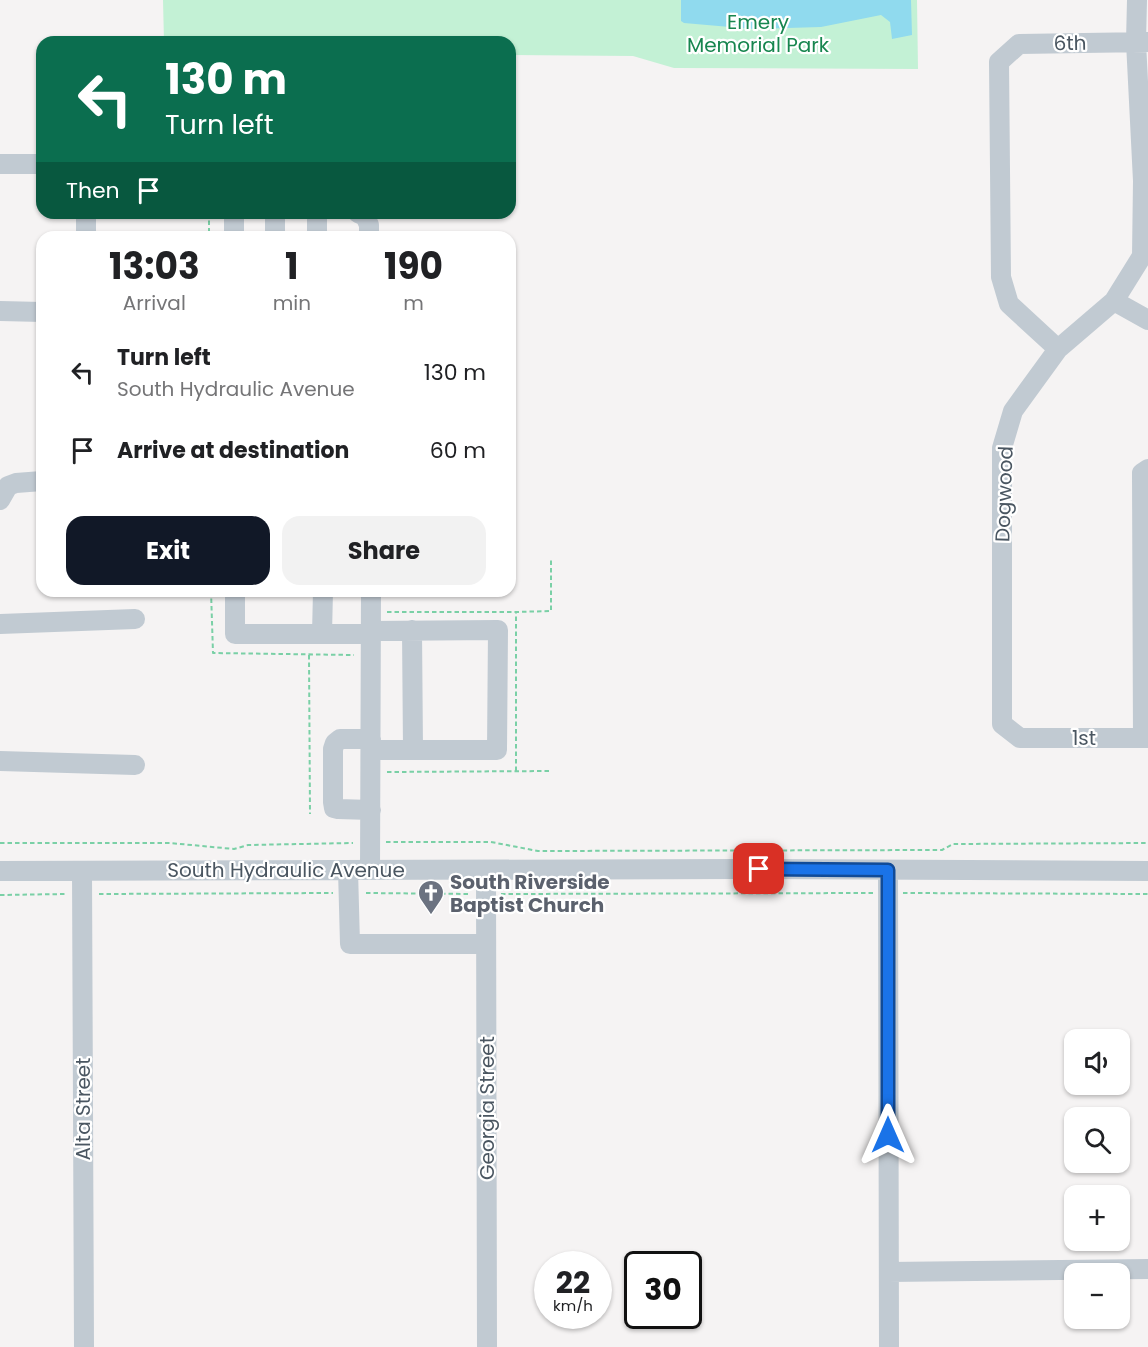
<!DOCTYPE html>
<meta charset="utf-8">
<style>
body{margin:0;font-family:Poppins,sans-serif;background:#f2f2f2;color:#202124;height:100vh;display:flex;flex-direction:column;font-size:22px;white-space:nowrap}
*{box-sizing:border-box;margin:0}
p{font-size:20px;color:#757577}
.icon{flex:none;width:33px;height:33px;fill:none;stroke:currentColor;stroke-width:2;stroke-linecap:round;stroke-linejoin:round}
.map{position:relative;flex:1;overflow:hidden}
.side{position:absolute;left:36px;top:231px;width:480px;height:366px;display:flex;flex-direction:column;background:#fff;border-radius:18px;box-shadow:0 2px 4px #0004}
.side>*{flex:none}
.hud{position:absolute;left:36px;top:36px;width:480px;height:183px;border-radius:18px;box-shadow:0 2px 4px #0004;background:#0b6e4f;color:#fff;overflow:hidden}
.fabs{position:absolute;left:1064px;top:1029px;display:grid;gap:12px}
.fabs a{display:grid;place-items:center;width:66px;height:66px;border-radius:12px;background:#fff;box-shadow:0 2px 4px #0004;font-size:30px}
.speed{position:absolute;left:534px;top:1251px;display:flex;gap:12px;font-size:30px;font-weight:700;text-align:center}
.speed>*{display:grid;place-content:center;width:78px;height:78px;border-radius:50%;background:#fff;box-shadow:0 2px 4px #0004;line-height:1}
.speed small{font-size:15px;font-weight:400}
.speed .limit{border:3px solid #111;border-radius:9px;background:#fff;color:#111}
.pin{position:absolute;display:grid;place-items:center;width:51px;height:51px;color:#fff;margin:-26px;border-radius:12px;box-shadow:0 3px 9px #0006}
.me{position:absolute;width:66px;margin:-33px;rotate:0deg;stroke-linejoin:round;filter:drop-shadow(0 0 4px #0008)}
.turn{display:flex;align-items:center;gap:21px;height:126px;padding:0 30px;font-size:27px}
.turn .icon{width:78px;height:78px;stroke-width:2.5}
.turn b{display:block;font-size:42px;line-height:51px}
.then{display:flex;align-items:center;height:57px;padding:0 30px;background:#0003;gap:12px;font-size:22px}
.eta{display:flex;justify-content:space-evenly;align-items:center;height:102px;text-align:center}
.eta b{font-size:36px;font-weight:700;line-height:42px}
.primary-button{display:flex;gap:12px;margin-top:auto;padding:12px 30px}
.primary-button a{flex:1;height:69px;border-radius:18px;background:#111827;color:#fff;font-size:24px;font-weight:700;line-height:69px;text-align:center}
.primary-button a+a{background:#f2f2f2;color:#202124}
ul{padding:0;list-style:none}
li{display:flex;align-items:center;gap:18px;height:78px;padding:0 30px}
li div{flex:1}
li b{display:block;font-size:22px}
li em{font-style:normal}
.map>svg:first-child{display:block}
.green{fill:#c3f1d5}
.water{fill:#90daee}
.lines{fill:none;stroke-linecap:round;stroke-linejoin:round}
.path{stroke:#7ad0a6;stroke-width:2;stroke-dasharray:4.5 3;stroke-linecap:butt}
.minor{stroke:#c1cad2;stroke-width:20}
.route-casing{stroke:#114b97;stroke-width:15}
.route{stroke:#1a73e8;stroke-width:10}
.labels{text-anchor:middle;stroke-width:4.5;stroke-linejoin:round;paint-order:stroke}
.park-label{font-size:20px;fill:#17864f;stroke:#fff}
.street-label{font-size:20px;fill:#4a5661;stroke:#fff}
.worship-label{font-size:20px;font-weight:bold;fill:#5b616d;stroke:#fff;text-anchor:start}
</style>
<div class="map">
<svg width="1148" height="1347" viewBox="0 0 1148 1347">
<rect width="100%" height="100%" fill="#f5f3f3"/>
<!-- green -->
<path class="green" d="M163,0h754l1,69 -244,-1 -41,-12 -123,-1v-13h-346z"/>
<!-- water -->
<path class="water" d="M681,0h230l1,35 -20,4 -2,-17 -9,-7 -60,12 -68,2 -69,-6 -3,-2z"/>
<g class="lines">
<!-- path -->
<path class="path" d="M209,213v24
M211,591l2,62 141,2
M387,612h129
M309,655l1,159
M516,771v-159l35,-1v-52
M387,772l163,-1
M386,842h105l47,9 404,-1 11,-6 195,-1
M0,843h170l64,6 14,-4 105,-2
M366,893l105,1
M903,893l245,1
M99,894l234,-1
M501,894l372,-1
M0,895l66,-1"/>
<!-- minor -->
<path class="minor" d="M1148,42l-129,2 -20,18 2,215 8,27 49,45 -45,62 -11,37v276l18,14h128
M0,164h42
M86,213v24
M234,213v24
M275,213v24
M317,213v24
M358,213l7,3 4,9v12
M1114,301l34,19
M0,311l42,1
M1058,349l56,-48 28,-45 1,-75 -7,-139 1,-42
M0,500l8,-14 8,-3 26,-2
M235,591v43h136
M0,624l135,-5
M412,630l1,120
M322,634l1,-43
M1143,738l-1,-265 6,-4
M371,750h126l1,-120 -127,1
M0,761l135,4
M371,810l-33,-1 -4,-1 -1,-6v-53l2,-6 5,-4h31
M348,870l2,74h136
M370,870l1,-279
M486,870l1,477
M888,870l1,477
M0,871l740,-2 408,2
M82,871l2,476
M889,1272l259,-3"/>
</g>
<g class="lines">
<defs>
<path id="route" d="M759,869l129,1v265"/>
</defs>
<!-- route casing -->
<use href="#route" class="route-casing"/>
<!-- route -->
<use href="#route" class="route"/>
</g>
<!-- icons -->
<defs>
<symbol id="church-pin" viewBox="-11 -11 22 30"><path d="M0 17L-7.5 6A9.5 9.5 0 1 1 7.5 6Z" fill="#6b7280" stroke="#fff"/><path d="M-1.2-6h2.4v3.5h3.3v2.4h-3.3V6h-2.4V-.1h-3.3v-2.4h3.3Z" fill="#fff"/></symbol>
</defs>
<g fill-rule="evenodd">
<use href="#church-pin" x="416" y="878" width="30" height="40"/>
</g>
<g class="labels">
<!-- park labels -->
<g class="park-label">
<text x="758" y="29">Emery<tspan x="758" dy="23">Memorial Park</tspan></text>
</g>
<!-- street labels -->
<g class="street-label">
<text transform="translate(1070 43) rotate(-1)" y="7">6th</text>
<text transform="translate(1004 494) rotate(-88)" y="7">Dogwood</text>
<text x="1084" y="745">1st</text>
<text x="286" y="877">South Hydraulic Avenue</text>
<text transform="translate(487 1108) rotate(-90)" y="7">Georgia Street</text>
<text transform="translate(83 1109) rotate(-90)" y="7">Alta Street</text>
</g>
<!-- worship labels -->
<g class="worship-label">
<text x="450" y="889">South Riverside<tspan x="450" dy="23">Baptist Church</tspan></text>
</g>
</g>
</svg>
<div class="fabs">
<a><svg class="icon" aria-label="sound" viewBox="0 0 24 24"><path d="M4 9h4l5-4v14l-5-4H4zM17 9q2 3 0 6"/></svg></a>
<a><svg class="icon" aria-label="search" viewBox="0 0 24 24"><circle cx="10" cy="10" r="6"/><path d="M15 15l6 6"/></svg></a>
<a>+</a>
<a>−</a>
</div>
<div class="speed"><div>22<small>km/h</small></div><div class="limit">30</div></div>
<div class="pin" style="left:759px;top:869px;background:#d93025"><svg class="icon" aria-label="arrive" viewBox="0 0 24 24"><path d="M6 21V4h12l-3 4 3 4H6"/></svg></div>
<svg class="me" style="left:888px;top:1135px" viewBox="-20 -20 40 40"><path d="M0-17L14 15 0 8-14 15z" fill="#1a73e8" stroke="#fff" stroke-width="4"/></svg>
<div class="hud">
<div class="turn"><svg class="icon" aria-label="left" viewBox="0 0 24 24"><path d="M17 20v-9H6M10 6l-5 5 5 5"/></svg><div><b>130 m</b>Turn left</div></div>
<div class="then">Then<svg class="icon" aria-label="arrive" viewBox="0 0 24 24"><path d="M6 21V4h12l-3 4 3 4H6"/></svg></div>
</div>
<section class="side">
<div class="eta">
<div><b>13:03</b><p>Arrival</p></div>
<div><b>1</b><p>min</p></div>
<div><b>190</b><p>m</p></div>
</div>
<ul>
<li><svg class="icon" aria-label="left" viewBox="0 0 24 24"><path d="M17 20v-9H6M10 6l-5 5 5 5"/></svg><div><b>Turn left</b><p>South Hydraulic Avenue</p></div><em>130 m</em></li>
<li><svg class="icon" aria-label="arrive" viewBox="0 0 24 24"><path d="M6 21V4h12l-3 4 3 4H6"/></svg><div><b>Arrive at destination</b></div><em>60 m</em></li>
</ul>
<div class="primary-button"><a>Exit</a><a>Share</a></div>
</section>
</div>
